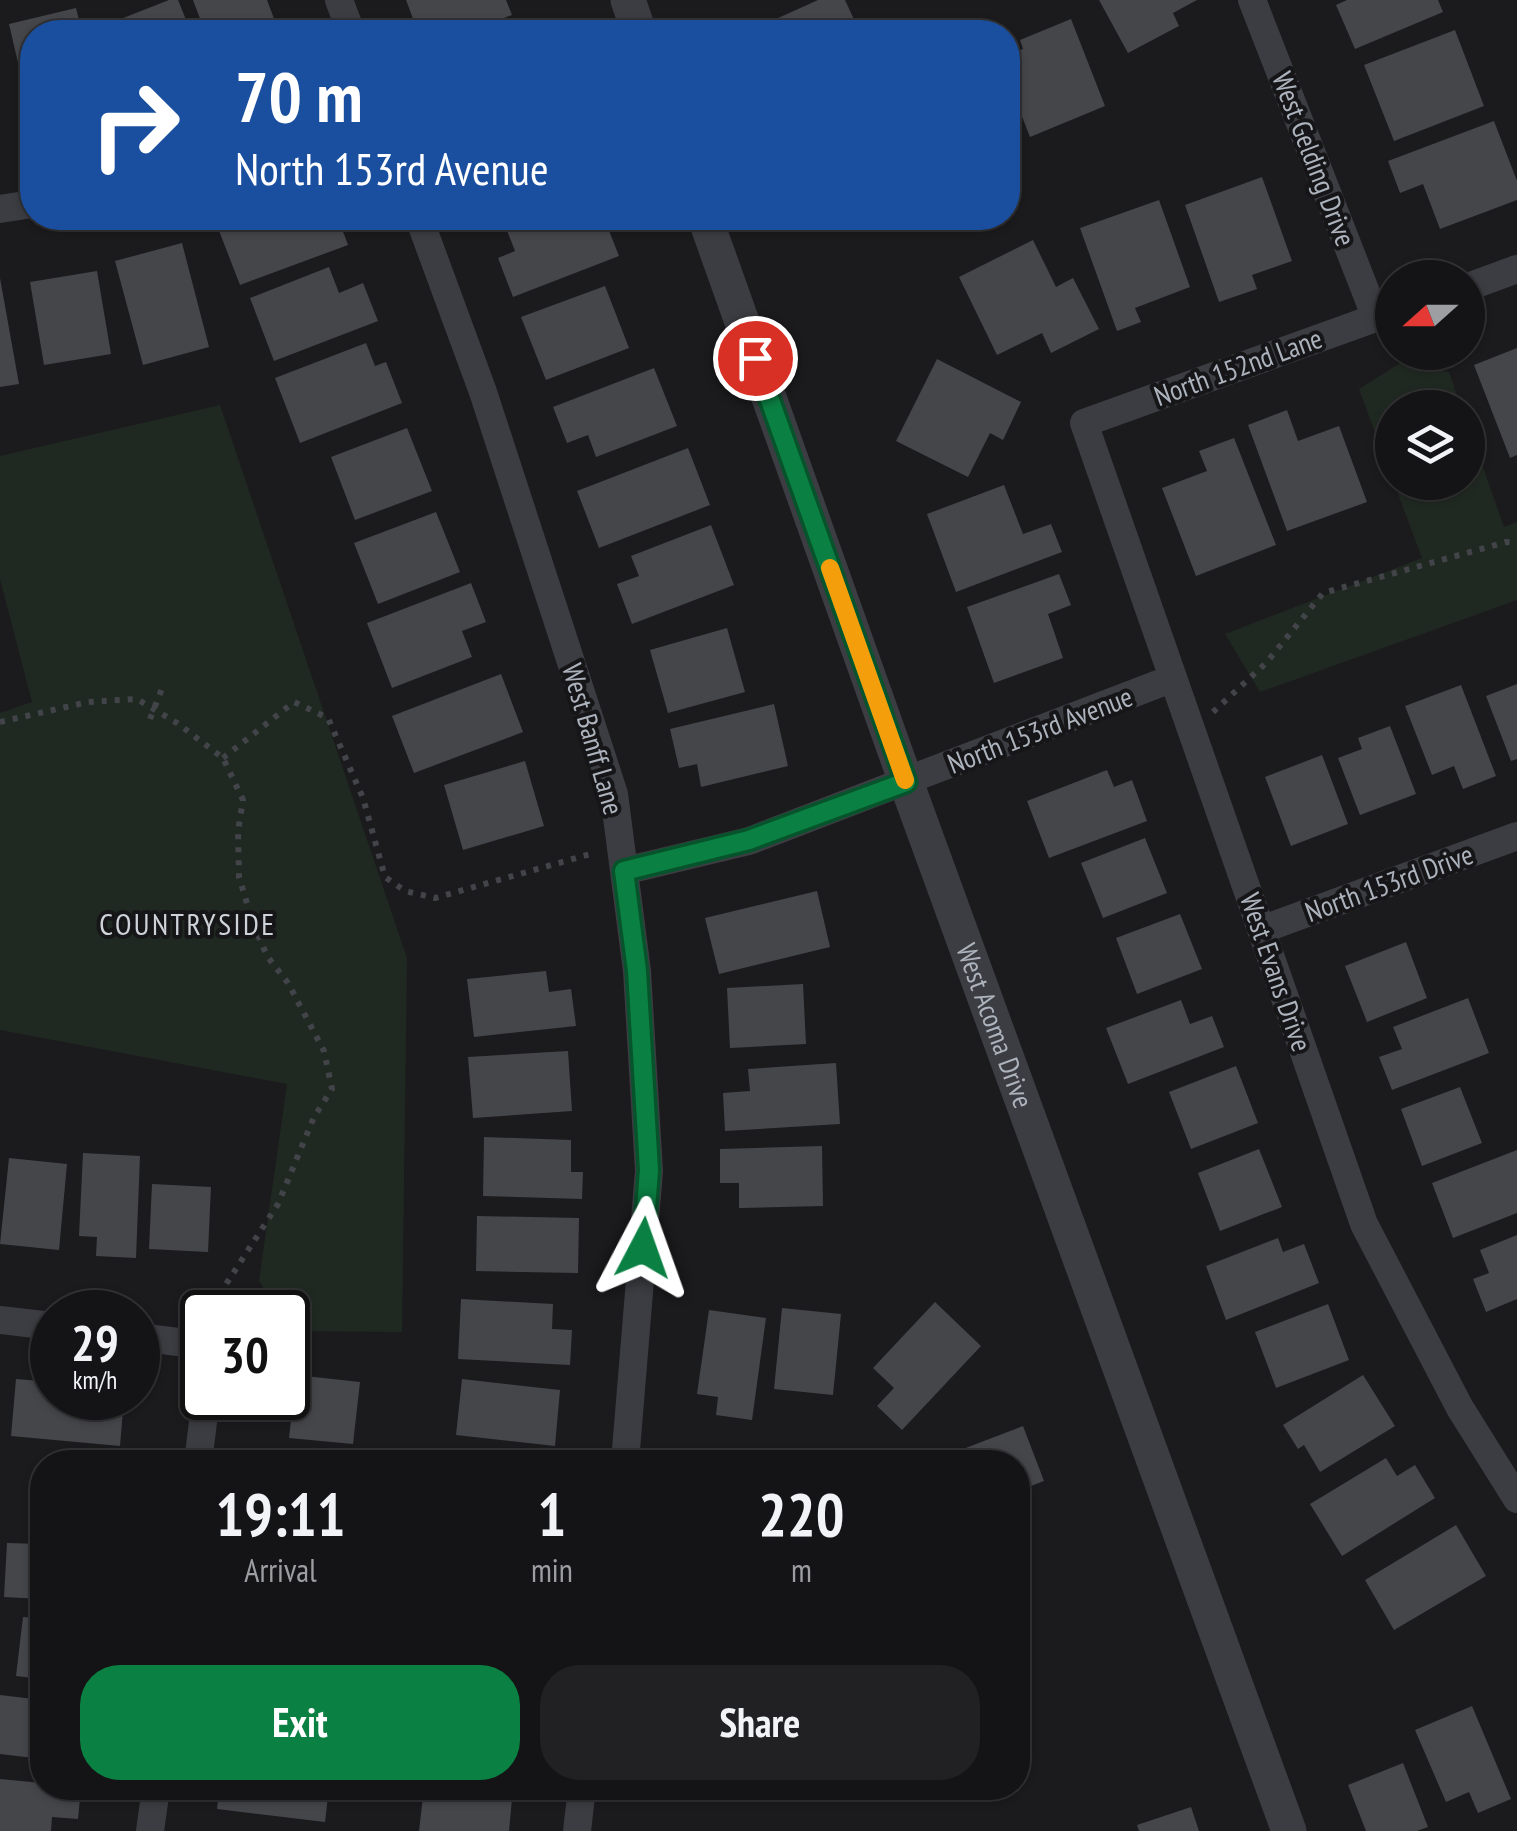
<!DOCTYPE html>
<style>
body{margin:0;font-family:"PT Sans Narrow",sans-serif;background:#212123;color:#f1f3f6;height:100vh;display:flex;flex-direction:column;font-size:38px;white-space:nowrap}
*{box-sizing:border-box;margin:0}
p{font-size:32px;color:#9d9ea1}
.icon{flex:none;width:55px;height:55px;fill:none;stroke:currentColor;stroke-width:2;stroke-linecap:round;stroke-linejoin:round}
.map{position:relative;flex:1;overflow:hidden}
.drawer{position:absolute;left:30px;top:1450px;width:1000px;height:350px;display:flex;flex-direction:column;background:#141416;border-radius:40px;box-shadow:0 2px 8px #0004,0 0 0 2px #333335}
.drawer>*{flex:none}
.top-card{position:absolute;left:20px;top:20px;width:1000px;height:210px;border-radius:40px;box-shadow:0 2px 8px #0004,0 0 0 2px #333335;background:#1a4fa0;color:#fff;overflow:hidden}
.needle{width:65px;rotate:249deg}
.buttons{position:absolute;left:1375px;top:260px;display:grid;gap:20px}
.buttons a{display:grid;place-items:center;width:110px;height:110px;border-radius:50%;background:#141416;box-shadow:0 2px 8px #0004,0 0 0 2px #333335;font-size:50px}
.speed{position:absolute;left:30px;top:1290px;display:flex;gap:20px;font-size:50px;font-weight:700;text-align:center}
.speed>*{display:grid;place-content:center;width:130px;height:130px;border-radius:50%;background:#141416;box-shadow:0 2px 8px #0004,0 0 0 2px #333335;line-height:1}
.speed small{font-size:25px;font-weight:400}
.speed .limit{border:5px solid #111;border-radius:15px;background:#fff;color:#111}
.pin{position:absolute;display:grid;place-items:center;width:85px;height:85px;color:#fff;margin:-42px;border:5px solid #fff;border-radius:50%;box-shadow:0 2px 10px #0007}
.me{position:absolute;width:110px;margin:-55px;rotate:4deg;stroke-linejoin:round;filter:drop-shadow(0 0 8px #0008)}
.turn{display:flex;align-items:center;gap:35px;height:210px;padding:0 50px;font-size:45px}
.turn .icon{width:130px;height:130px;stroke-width:2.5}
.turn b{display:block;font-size:70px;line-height:85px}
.eta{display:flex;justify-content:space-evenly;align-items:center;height:170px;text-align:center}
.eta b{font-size:60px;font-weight:700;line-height:70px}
.action{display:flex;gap:20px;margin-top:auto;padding:20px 50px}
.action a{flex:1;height:115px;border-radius:40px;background:#0b8043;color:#fff;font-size:40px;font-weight:700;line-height:115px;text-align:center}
.action a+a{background:#212123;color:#f1f3f6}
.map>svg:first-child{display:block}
.green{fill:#202921}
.building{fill:#45464a}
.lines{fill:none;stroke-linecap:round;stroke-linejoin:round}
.path{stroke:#424449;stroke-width:6;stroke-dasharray:5 8;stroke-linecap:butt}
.minor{stroke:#3c3d42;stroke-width:28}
.tertiary{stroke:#3c3d42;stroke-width:35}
.route-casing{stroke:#07532c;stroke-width:25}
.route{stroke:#0b8043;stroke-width:18}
.slow{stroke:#f59e0b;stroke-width:18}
.labels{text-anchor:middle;stroke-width:8;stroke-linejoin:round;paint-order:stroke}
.street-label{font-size:28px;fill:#adb3bd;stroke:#161618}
.neighbourhood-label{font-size:30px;letter-spacing:2.5px;fill:#ced2d9;stroke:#161618}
</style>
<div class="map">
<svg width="1517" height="1831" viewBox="0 0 1517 1831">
<rect width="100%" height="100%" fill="#1b1b1d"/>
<!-- green -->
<path class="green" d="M1402,362l47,10 12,35 -69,1v70l-33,-89z
M220,405l187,553 -5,374 -113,-1 -1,-19h-10l-19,-31 28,-197 -287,-54v-317l32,-11 -32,-123v-123z
M1468,425l36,102 13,-5v78l-257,92 -35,-58 197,-76 -28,-75 74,-1z"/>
<!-- building -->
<path class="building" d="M169,0h9l13,32h-74l-4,-10z
M193,0h74l12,32h-74z
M406,0h100l6,15 -46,17h-48z
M818,0h27l13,28 -10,4h-101z
M1099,0h98l-24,13 6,13 -51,27z
M1347,0h91l5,12 -88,37 -19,-44z
M76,8l6,24h-50l-1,87 -22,-95z
M1071,19l34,87 -75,31 -22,-56v-26l15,-6 -3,-9z
M1455,30l29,76 -90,35 -30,-76z
M1494,121l23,60v19l-77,29 -17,-45 -23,9 -12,-32z
M1262,177l30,84 -40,14 5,14 -38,13 -34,-97z
M1159,200l31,87 -55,21 6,14 -24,9 -37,-103z
M231,218h107l10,27 -108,40 -24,-62z
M534,218h70l15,38 -106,41 -15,-39 17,-7 -9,-23z
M1033,240l23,47 17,-9 26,51 -48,24 -9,-20 -45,22 -38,-78z
M182,243l27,104 -66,18 -28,-104z
M329,267l10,26 24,-10 15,38 -104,40 -24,-63z
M97,271l14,83 -67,11 -14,-83z
M0,278l19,106 -19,3z
M605,286l24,62 -83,32 -25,-63z
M366,343l9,23 11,-4 16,41 -102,40 -25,-65z
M1517,348v107l-7,3 -36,-93z
M937,359l84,43 -18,38 -13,-7 -22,44 -72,-36z
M654,368l23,58 -81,31 -8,-22 -21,8 -14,-36z
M1287,410l11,31 41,-15 28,76 -80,29 -39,-106z
M407,428l25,63 -77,29 -24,-63z
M1234,438l42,107 -80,31 -34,-88 45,-17 -8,-20z
M688,448l22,57 -111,43 -22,-57z
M1004,485l19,49 28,-10 11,28 -106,40 -29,-78z
M436,512l24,60 -82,32 -24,-61z
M711,525l23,60 -102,39 -15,-40 22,-8 -8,-20z
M1059,574l12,31 -23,9 15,44 -69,25 -27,-76z
M471,583l15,39 -24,9 10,26 -80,31 -25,-65z
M727,628l18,64 -77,21 -18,-63z
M501,674l22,58 -109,41 -22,-57z
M1517,684v75l-6,2 -25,-65z
M1461,685l35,91 -33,13 -9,-23 -22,9 -27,-69z
M774,704l14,62 -87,21 -4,-23 -18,4 -9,-39z
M1390,726l26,68 -56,21 -22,-57 24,-9 -4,-11z
M1322,755l26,69 -57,22 -26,-69z
M525,761l19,65 -81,24 -19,-65z
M1107,770l7,17 18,-7 15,41 -98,37 -22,-57z
M1145,838l22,55 -64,25 -22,-55z
M817,891l13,56 -111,27 -14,-56z
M1180,914l22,55 -65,25 -21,-56z
M1406,942l21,56 -60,24 -22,-56z
M546,971l3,21 22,-3 5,37 -102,11 -7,-58z
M803,984l3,60 -76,4 -3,-60z
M1468,998l21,55 -97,37 -13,-33 23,-8 -9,-22z
M1181,1000l9,24 22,-8 12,31 -96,37 -22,-56z
M568,1051l4,60 -99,7 -5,-61z
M836,1063l4,61 -115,7 -2,-38 27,-2 -2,-22z
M1236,1066l22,57 -67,26 -22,-57z
M1460,1087l22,56 -60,23 -21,-57z
M484,1137l87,3v32h12l-1,27 -99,-3z
M822,1146l1,60 -84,2v-25h-19v-34z
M1259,1149l23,58 -62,24 -22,-58z
M1517,1150v63l-64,25 -21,-55z
M83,1153l57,3 -4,102 -40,-2 1,-19 -18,-1z
M9,1158l58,6 -8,86 -59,-6z
M152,1184l59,3 -3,65 -59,-3z
M477,1216l102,2 -1,55 -102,-2z
M1517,1235v64l-31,13 -13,-33 16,-6 -9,-23z
M1278,1238l5,14 21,-8 15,39 -93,37 -20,-54z
M461,1299l92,5 -1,25 20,1 -2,35 -112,-6z
M935,1302l46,44 -79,84 -25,-24 17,-18 -21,-20z
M1328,1304l21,56 -73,28 -21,-56z
M782,1308l59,6 -8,81 -59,-6z
M709,1310l57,8 -14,102 -36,-5 2,-18 -21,-3z
M296,1375l64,7 -7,62 -64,-6z
M1363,1375l32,51 -75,46 -16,-27 -6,4 -15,-24z
M16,1379l36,3v16h72l-4,48 -109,-10z
M462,1379l98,11 -5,56 -99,-11z
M1023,1426l21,55 -26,10v-29h-89z
M1386,1458l11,18 18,-11 20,33 -93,58 -32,-52z
M1456,1525l30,51 -92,54 -29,-50z
M7,1543l35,1v55l-38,-2z
M23,1617l19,2v60l-26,-3z
M0,1695l42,5v59l-42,-5z
M1472,1706l39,93 -33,14 -9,-21 -23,10 -31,-72z
M1403,1763l25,64 -11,4h-51l-18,-46z
M0,1779l42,4v5h39l-3,31 -26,-2 -1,14h-51z
M219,1788h110l-4,34 -108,-13z
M424,1788h89l-4,43h-90z
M1191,1807l8,24h-60l-2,-6z"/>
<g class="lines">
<!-- path -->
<path class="path" d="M1213,712l53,-49 57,-70 183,-51 11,1
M150,719l13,-33
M0,722l88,-20 49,-3 40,24 46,35 20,42 -5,31 1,46 14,46 14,33 21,27 36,68 8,38 -18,28 -36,87 -70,108
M223,758l71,-56 34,16 35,80 22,79 20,14 30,7 159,-45"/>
<!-- minor -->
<path class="minor" d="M339,0l12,32
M1252,0l124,318
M0,209l32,-5
M419,218l64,174 131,402 23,177 12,200 -24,291
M1468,287l49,-18
M1392,312l-308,111 280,801 96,184 57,91
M624,871l125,-30 422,-162
M1261,930l256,-94
M0,1320l52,6
M138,1337l64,8
M198,1462l8,-64
M150,1831l6,-43
M577,1831l5,-43"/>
<!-- tertiary -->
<g class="tertiary">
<path d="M628,0l11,32"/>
<path id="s1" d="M705,218l201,564 383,1049"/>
</g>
</g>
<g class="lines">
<defs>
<path id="route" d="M643,1248l6,-78 -12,-199 -13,-100 125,-31 157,-58 -151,-424"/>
</defs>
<!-- route casing -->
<use href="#route" class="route-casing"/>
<!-- route -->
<use href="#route" class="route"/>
<!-- slow -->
<path class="slow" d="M830,568l75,212"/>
</g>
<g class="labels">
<!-- street labels -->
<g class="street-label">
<text transform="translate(1314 159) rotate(69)" y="10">West Gelding Drive</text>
<text transform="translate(1238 367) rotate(-20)" y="10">North 152nd Lane</text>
<text transform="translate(1040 730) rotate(-21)" y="10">North 153rd Avenue</text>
<text transform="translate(593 739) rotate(74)" y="10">West Banff Lane</text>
<text transform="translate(1389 883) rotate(-20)" y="10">North 153rd Drive</text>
<text transform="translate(1276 972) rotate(71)" y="10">West Evans Drive</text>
<text dy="10" stroke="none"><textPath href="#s1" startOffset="858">West Acoma Drive</textPath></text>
</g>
<!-- neighbourhood labels -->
<g class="neighbourhood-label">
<text x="188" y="935">COUNTRYSIDE</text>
</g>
</g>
</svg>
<div class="buttons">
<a><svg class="needle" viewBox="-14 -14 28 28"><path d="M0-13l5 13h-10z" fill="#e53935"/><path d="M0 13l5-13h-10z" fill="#9d9ea1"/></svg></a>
<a><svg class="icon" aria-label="layers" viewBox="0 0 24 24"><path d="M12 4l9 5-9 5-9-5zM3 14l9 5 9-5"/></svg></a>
</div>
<div class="speed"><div>29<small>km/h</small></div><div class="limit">30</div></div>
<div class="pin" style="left:755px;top:358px;background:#d93025"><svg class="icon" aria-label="arrive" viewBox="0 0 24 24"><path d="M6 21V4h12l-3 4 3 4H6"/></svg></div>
<svg class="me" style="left:643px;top:1248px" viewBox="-20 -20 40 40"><path d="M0-17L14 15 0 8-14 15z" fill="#0b8043" stroke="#fff" stroke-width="4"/></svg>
<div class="top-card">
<div class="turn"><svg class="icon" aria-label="right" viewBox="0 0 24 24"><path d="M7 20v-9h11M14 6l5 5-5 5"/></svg><div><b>70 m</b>North 153rd Avenue</div></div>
</div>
<section class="drawer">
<div class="eta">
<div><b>19:11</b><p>Arrival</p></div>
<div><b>1</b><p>min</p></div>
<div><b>220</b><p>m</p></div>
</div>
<div class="action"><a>Exit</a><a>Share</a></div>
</section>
</div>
